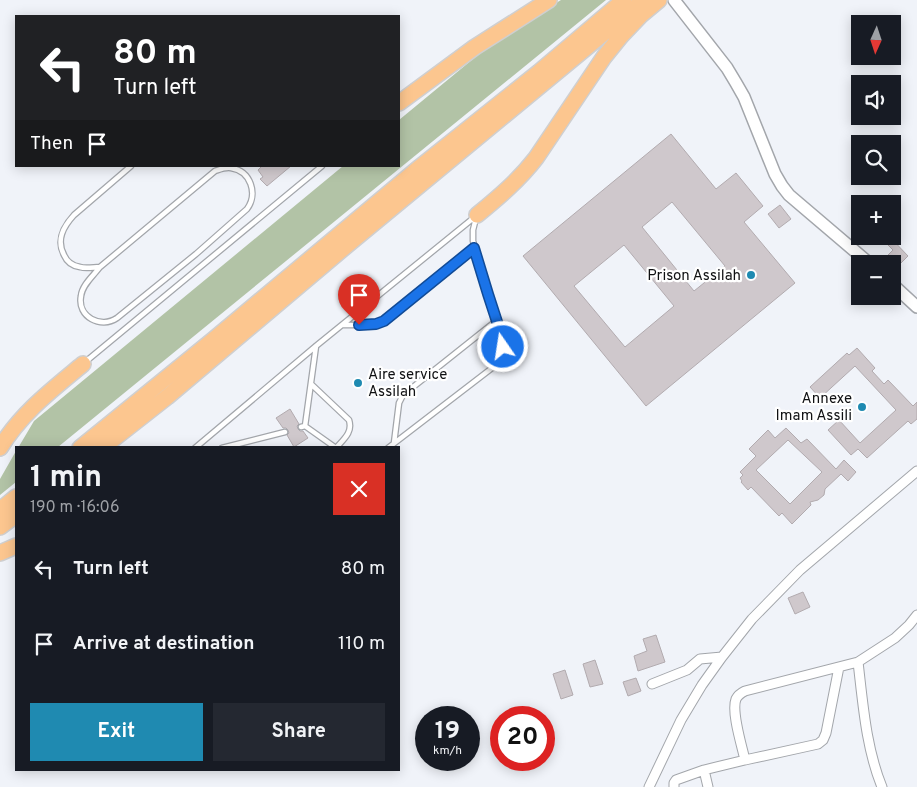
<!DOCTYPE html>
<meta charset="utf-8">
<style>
body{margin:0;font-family:Overpass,sans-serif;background:#242831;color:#f1f3f6;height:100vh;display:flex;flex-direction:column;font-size:19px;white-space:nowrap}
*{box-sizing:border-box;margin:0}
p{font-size:16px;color:#9ea1a6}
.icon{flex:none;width:28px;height:28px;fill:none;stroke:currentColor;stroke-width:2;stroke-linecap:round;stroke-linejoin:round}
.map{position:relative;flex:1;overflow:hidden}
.side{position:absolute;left:15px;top:446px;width:385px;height:325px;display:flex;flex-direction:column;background:#171b24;border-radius:0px;box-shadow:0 2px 12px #0003}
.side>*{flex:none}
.guide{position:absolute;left:15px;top:15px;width:385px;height:152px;border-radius:0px;box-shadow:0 2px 12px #0003;background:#202124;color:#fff;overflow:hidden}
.needle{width:32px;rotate:183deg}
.tools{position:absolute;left:851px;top:15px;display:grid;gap:10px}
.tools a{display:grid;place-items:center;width:50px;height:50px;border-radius:0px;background:#171b24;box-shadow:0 2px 12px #0003;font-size:25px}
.speed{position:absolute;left:415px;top:706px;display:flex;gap:10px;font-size:25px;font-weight:700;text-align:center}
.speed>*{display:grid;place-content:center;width:65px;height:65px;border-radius:50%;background:#171b24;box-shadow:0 2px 12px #0003;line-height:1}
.speed small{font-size:12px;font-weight:400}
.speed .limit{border:8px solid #d22;background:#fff;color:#111}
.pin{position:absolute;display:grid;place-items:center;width:42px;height:42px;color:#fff;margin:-51px -21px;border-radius:50% 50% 50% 0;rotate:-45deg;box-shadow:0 0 5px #0007}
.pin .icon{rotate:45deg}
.me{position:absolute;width:55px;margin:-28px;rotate:347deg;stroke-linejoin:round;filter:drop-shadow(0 0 4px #0008)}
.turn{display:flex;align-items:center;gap:18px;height:105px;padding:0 15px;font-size:22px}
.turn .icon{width:65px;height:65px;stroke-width:2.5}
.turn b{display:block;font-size:35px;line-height:42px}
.then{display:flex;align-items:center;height:48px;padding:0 15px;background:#0003;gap:10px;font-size:19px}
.round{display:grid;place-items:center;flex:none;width:52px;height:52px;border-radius:0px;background:#242831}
.summary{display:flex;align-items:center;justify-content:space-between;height:85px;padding:0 15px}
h1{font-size:30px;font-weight:700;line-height:38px}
.action{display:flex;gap:10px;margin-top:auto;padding:10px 15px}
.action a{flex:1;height:58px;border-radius:0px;background:#1f8ab1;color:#fff;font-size:20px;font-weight:700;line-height:58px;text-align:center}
.action a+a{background:#242831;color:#f1f3f6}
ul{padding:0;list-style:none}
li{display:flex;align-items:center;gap:15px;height:75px;padding:0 15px}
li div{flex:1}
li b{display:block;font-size:19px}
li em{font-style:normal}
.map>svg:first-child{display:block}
.forest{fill:#b2c3a6}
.building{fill:#cfc8cc;stroke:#b2abaf;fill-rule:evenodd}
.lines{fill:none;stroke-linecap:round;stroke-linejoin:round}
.lane-casing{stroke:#a3a6ab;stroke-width:7}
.street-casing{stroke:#a3a6ab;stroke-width:11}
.secondary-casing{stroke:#a3a6ab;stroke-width:14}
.highway-casing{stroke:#cfcfd0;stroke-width:18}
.lane{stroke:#fff;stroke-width:4.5}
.street{stroke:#fff;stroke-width:9}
.secondary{stroke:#fff;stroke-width:11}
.highway{stroke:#fcc68f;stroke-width:15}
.route-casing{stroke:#114b97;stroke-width:12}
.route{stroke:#1a73e8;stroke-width:9}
.poi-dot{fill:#1f8ab1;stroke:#fff;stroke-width:2}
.labels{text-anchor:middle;stroke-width:4.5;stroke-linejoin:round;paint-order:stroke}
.poi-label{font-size:15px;fill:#101113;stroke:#fff;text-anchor:end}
</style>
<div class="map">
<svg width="917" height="787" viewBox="0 0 917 787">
<rect width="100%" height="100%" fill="#f0f3f9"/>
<!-- forest -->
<path class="forest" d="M561,0h45l-548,447 -40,1 16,-27 309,-255h56v-46l97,-80z
M16,451v31l-16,13v-16z"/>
<!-- building -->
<path class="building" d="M671,134l45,55 20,-16 27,33 -19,16 51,61 -149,123 -123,-150zM672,202l53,64 -31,25 -52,-64zM624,245l50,61 -49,41 -51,-61z
M262,166h29l-24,20 -7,-7 3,-2 -5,-7z
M780,205l11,14 -12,9 -11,-14z
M879,236h10l19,20 -9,9 -11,-10 5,-5z
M857,348l18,20 -3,3 12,13 4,-4 25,26 4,-4v17l-6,5 -3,-3 -41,37 -9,-9 -7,6 -23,-25 11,-10 21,23 36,-33 -41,-44 -35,32 -10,-11 37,-34 2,2z
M290,409l9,15 -2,2 1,3 2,2h3l5,7 -14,9 -7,-12 2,-2 -1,-3 -2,-2h-3l-7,-10z
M786,428l15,15 6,-4 29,30 8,-9 12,12 -8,9 -7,-7 -16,15 -1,6 -6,5 -8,2 1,3 -19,19 -10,-11 -3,3 -28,-29 -3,3 -7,-8 1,-1 -2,-3 3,-3 -3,-3 16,-16 -7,-7 19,-19 7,8zM788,440l34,32 -32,32 -34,-34z
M803,592l7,15 -15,7 -7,-16z
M656,635l9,27 -27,9 -4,-15 13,-5 -4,-12z
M595,660l8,24 -13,3 -7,-23z
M565,670l8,25 -12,4 -8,-25z
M636,678l5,13 -13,5 -5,-14z"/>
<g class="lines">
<defs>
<path id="lane" d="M100,267c-6,8 -18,18 -19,29 -4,21 20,33 36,22l79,-64 51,-45c11,-15 4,-38 -16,-41 -5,-1 -10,1 -16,3l-115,96c-6,0 -14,2 -20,0 -7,-1 -13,-5 -16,-12 -8,-15 -1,-28 10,-40l57,-49
M342,325h34l8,-4 91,-73
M84,363l238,-197
M305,426l11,-80
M301,427l4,-1 31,22c8,-9 17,-16 13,-28l-38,-36
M394,443l5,-40 4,-8 93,-74
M195,448l121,-102 160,-130
M222,448l63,-16
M388,448l108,-83 5,-6 2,-4v-13l-30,-101v-11l3,-12"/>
<path id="street" d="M858,662c5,42 8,86 24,125
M652,684l35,-14 13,-11 22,-2
M745,760l73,-16 5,-4 3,-7 13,-66
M649,787l32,-67 21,-35 20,-28 30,-38 48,-49 117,-99
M674,787v-4l2,-3 28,-10
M708,787l-4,-17 41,-10c-3,-14 -14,-48 -9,-61 2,-4 5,-6 9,-8l113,-29 37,-24 14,-13 8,-10"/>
<path id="secondary" d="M674,0l53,68 9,15 8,14 31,77 7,12 7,9 81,69
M892,284l25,23"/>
<path id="highway" d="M399,103l76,-56 74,-47
M477,215c22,-18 42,-35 59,-57l68,-101 17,-21 20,-21 18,-15
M0,448c21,-35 53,-59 83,-84
M80,448l133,-108 207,-173 119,-95 85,-72
M102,448l65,-51 185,-156 292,-241
M0,510l16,-13
M0,527l16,-12
M0,553l16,-7"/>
</defs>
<!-- lane casing -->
<use href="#lane" class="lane-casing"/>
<!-- street casing -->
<use href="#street" class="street-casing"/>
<!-- secondary casing -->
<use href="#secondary" class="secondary-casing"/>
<!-- highway casing -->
<use href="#highway" class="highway-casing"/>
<!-- lane -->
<use href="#lane" class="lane"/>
<!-- street -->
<use href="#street" class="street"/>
<!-- secondary -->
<use href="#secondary" class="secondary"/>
<!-- highway -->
<use href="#highway" class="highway"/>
</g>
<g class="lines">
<defs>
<path id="route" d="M359,325l17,-1 8,-3 90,-73 14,46 13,40 2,13"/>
</defs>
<!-- route casing -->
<use href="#route" class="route-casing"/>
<!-- route -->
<use href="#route" class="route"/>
</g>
<!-- markers -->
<g class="poi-dot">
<circle cx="751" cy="275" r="5"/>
<circle cx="358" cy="383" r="5"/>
<circle cx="862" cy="407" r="5"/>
</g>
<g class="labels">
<!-- poi labels -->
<g class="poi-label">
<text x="741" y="280">Prison Assilah</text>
<text x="368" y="379" text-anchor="start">Aire service<tspan x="368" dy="17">Assilah</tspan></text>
<text x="852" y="403">Annexe<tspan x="852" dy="17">Imam Assili</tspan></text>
</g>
</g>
</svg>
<div class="tools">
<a><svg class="needle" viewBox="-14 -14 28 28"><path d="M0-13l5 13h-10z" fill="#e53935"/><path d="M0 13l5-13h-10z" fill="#9ea1a6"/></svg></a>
<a><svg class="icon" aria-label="sound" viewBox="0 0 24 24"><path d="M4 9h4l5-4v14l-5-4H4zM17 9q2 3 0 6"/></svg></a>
<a><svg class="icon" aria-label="search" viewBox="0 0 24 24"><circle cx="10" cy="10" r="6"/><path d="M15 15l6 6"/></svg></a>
<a>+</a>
<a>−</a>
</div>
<div class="speed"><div>19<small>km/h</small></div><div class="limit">20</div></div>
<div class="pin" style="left:359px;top:325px;background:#d93025"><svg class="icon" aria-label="arrive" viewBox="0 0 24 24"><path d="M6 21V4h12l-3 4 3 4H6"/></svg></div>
<svg class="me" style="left:503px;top:347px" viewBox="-20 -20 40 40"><circle r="17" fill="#1a73e8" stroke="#fff" stroke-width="3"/><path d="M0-11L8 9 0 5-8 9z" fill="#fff"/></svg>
<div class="guide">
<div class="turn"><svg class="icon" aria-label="left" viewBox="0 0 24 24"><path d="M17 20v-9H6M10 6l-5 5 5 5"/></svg><div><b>80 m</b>Turn left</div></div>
<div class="then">Then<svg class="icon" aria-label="arrive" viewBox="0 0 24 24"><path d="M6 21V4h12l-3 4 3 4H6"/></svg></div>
</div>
<section class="side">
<div class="summary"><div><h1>1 min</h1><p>190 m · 16:06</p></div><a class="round" style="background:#d93025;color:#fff"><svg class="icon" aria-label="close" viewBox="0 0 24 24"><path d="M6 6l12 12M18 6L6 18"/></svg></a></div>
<ul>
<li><svg class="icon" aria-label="left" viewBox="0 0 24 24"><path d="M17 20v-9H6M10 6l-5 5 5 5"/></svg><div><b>Turn left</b></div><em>80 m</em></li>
<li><svg class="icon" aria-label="arrive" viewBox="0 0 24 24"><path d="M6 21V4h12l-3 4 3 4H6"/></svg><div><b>Arrive at destination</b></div><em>110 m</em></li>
</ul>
<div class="action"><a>Exit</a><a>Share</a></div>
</section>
</div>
